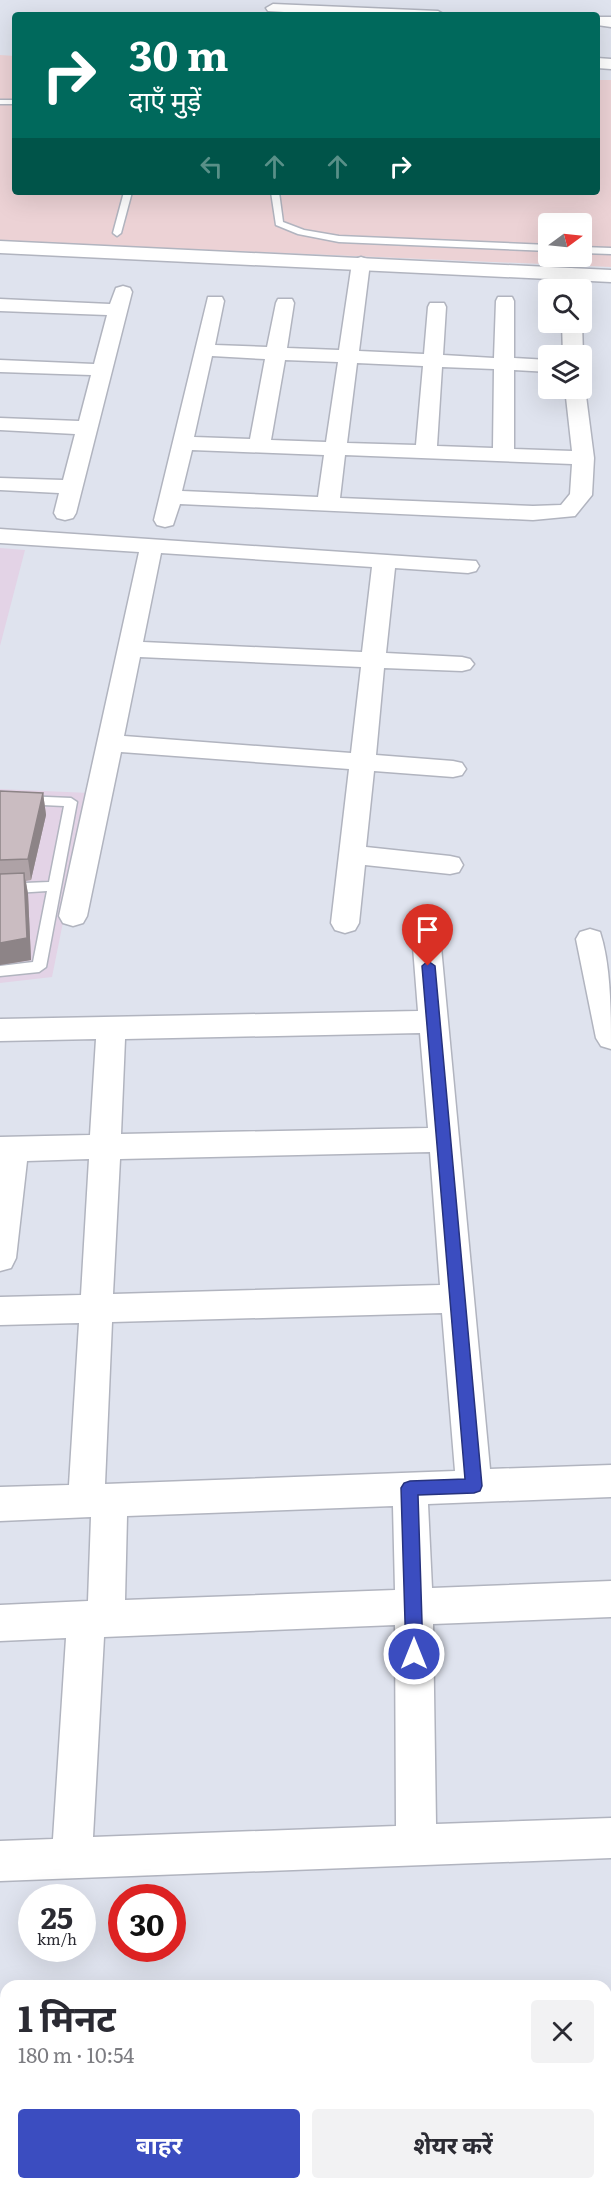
<!DOCTYPE html>
<html lang="hi">
<meta charset="utf-8">
<style>
body{margin:0;font-family:Literata,"Noto Sans Devanagari",serif;background:#f2f2f3;color:#2b2b33;height:100vh;display:flex;flex-direction:column;font-size:22px;white-space:nowrap}
*{box-sizing:border-box;margin:0}
p{font-size:20px;color:#7c7c81}
.icon{flex:none;width:33px;height:33px;fill:none;stroke:currentColor;stroke-width:2;stroke-linecap:round;stroke-linejoin:round}
.map{position:relative;flex:1;overflow:hidden}
.panel{position:absolute;left:0px;top:1980px;width:612px;height:210px;display:flex;flex-direction:column;background:#fff;border-radius:18px 18px 0 0;box-shadow:0 6px 24px #0002}
.panel>*{flex:none}
.top-card{position:absolute;left:12px;top:12px;width:588px;height:183px;border-radius:6px;box-shadow:0 6px 24px #0002;background:#00695c;color:#fff;overflow:hidden}
.needle{width:39px;rotate:75deg}
.buttons{position:absolute;left:538px;top:213px;display:grid;gap:12px}
.buttons a{display:grid;place-items:center;width:54px;height:54px;border-radius:6px;background:#fff;box-shadow:0 6px 24px #0002;font-size:30px}
.speed{position:absolute;left:18px;top:1884px;display:flex;gap:12px;font-size:30px;font-weight:700;text-align:center}
.speed>*{display:grid;place-content:center;width:78px;height:78px;border-radius:50%;background:#fff;box-shadow:0 6px 24px #0002;line-height:1}
.speed small{font-size:15px;font-weight:400}
.speed .limit{border:9px solid #d22;background:#fff;color:#111}
.pin{position:absolute;display:grid;place-items:center;width:51px;height:51px;color:#fff;margin:-62px -26px;border-radius:50% 50% 50% 0;rotate:-45deg;box-shadow:0 0 6px #0007}
.pin .icon{rotate:45deg}
.me{position:absolute;width:66px;margin:-33px;rotate:0deg;stroke-linejoin:round;filter:drop-shadow(0 0 4px #0008)}
.turn{display:flex;align-items:center;gap:21px;height:126px;padding:0 18px;font-size:27px}
.turn .icon{width:78px;height:78px;stroke-width:2.5}
.turn b{display:block;font-size:42px;line-height:51px}
.lanes{display:flex;align-items:center;height:57px;padding:0 18px;background:#0003;justify-content:center;gap:30px;direction:ltr}
.lanes .off{opacity:.35}
.round{display:grid;place-items:center;flex:none;width:63px;height:63px;border-radius:6px;background:#f2f2f3}
.overview{display:flex;align-items:center;justify-content:space-between;height:102px;padding:0 18px}
h1{font-size:36px;font-weight:700;line-height:45px}
.cta{display:flex;gap:12px;margin-top:auto;padding:12px 18px}
.cta a{flex:1;height:69px;border-radius:6px;background:#3b4dc0;color:#fff;font-size:24px;font-weight:700;line-height:69px;text-align:center}
.cta a+a{background:#f2f2f3;color:#2b2b33}
.map>svg:first-child{display:block}
.industrial{fill:#e3d3e6}
.education{fill:#ecd2d5;fill-rule:evenodd}
.lines{fill:none;stroke-linecap:round;stroke-linejoin:round}
.lane-casing{stroke:#b1b4bf;stroke-width:3}
.street-casing{stroke:#b1b4bf;stroke-width:3}
.secondary-casing{stroke:#b1b4bf;stroke-width:3}
.lane{fill:#fff;fill-rule:evenodd}
.street{fill:#fff;fill-rule:evenodd}
.secondary{fill:#fff;fill-rule:evenodd}
.wall{fill:#aea2a6}
.shaded-wall{fill:#8d8487}
.building{fill:#cabcc1;stroke:#8d8487;stroke-width:1.5}
.route{fill:#3b4dc0;stroke:#26327d;stroke-width:1.5}
</style>
<div class="map">
<svg width="611" height="2190" viewBox="0 0 611 2190">
<rect width="100%" height="100%" fill="#dfe3ee"/>
<!-- industrial -->
<path class="industrial" d="M0,548l25,2 -25,96z
M0,789l89,4 -37,184 -52,6z"/>
<!-- education -->
<path class="education" d="M0,55l15,1v136h582v-112h14v187l-611,-26zM549,224h33v32h-33z"/>
<g class="lines">
<defs>
<path id="lane" d="M0,100h15v4h-15z
M124,192h8l-11,41 -4,3 -4,-3z
M271,192h8l4,30 21,8 35,6 210,9v6l-210,-9 -41,-8 -22,-9z
M582,247l29,1v6l-29,-1z
M0,795l71,3 6,4 -31,165 -7,5 -39,4v-10l33,-4 14,-71 -47,3v-10l49,-2 15,-76 -64,-3z"/>
<path id="street" d="M273,4l165,7 7,4h-112l-65,-4 -2,-3z
M597,17h14v10l-14,-2z
M597,58l14,1v10l-14,-1z
M361,257l6,2 3,4 -11,88 65,3 4,-47 2,-4h14l2,4 -3,48 51,3 2,-57 2,-4h14l2,4v57l35,2v12l-35,-2v79l58,2 -7,-63h17v-4l3,4 9,70 -2,37 -17,21 -42,4 -353,-16 -7,21 -8,2 -8,-2 -3,-5 54,-223h14l2,4 -9,44 52,2 9,-44 2,-4h14l2,4 -7,45 52,2 13,-87 3,-4zM212,356l53,3 -15,80 -56,-2zM285,360l53,2 -12,80 -55,-2zM357,363l66,3 -7,79 -69,-2zM442,367l52,2 -1,79 -56,-2zM192,450l132,5 -6,42 -136,-6zM345,455l227,9 -2,30 -9,11 -28,1 -193,-8z
M570,268l7,2 2,4 1,16h-18l-1,-16 2,-4z
M123,286l7,2 2,4 -56,221 -3,5 -8,2 -8,-2 -3,-5 5,-20 -59,-3v-12l63,2 12,-46 -75,-4v-12l79,3 12,-46 -91,-3v-12l94,4 13,-49 -107,-4v-12l110,5 6,-16z
M562,322h20l1,34 -1,1 -19,-1z
M0,529l476,32 3,5 -3,5 -8,2 -73,-5 -9,85 76,4 8,2 4,5 -4,5 -8,2 -78,-3 -8,87 77,6 9,2 4,6 -4,6 -9,2 -79,-6 -8,76 84,9 9,2 4,7 -4,7 -9,2 -85,-9 -6,58 -4,7 -10,3 -10,-3 -4,-7 18,-154 -228,-17 -34,164 -4,7 -10,3 -10,-3 -4,-7 80,-364 -139,-9zM161,553l211,14 -10,85 -219,-10zM140,657l221,10 -10,86 -227,-17z
M590,929l10,3c11,33 11,81 11,117l-10,-3 -5,-8 -20,-99 4,-7z
M427,937l10,3 4,7 49,522 121,-4v32l-183,7 4,84 179,-7v36l-178,7 3,200 175,-6v40l-611,23v-40l53,-2 13,-201 -66,3v-36l88,-4 3,-84 -91,4v-34l69,-2 10,-162 -79,2v-28l81,-2 8,-136 -62,2 -11,97 -5,10 -11,3v-134l90,-2 6,-96 -96,2v-22l418,-8 -5,-64 4,-7zM420,1033l8,95 -307,6 4,-95zM430,1152l10,133 -327,9 7,-135zM442,1313l13,158 -350,13 7,-162zM393,1506l2,84 -270,10 2,-84zM395,1625l1,201 -303,11 11,-200z
M537,2184h46l1,6h-46z"/>
<path id="secondary" d="M0,241l611,29v12l-611,-29z
M606,2019h5v48h-5z
M6,2063v48l-6,1v-48z
M606,2068h5v48h-5z
M0,2112h6v50h-6z"/>
</defs>
<!-- lane casing -->
<use href="#lane" class="lane-casing"/>
<!-- street casing -->
<use href="#street" class="street-casing"/>
<!-- secondary casing -->
<use href="#secondary" class="secondary-casing"/>
<!-- lane -->
<use href="#lane" class="lane"/>
<!-- street -->
<use href="#street" class="street"/>
<!-- secondary -->
<use href="#secondary" class="secondary"/>
</g>
<!-- wall -->
<path class="wall" d="M0,791l43,2 3,22 -15,65 -5,1 2,13 3,66 -31,5z"/>
<!-- shaded-wall -->
<path class="shaded-wall" d="M43,793l3,22 -15,65 -3,-21z
M24,873l4,21 3,66 -31,5v-22z"/>
<!-- building -->
<path class="building" d="M0,791l43,2 -15,66 -28,1z
M24,873l3,65 -27,5v-69z"/>
<!-- route -->
<path class="route" d="M428,961l7,5 47,520 -2,5 -6,2 -56,2 5,159 -3,6 -6,2 -6,-2 -2,-6 -5,-166 3,-5 6,-2 55,-2 -43,-513z"/>
</svg>
<div class="buttons">
<a><svg class="needle" viewBox="-14 -14 28 28"><path d="M0-13l5 13h-10z" fill="#e53935"/><path d="M0 13l5-13h-10z" fill="#7c7c81"/></svg></a>
<a><svg class="icon" aria-label="search" viewBox="0 0 24 24"><circle cx="10" cy="10" r="6"/><path d="M15 15l6 6"/></svg></a>
<a><svg class="icon" aria-label="layers" viewBox="0 0 24 24"><path d="M12 4l9 5-9 5-9-5zM3 14l9 5 9-5"/></svg></a>
</div>
<div class="speed"><div>25<small>km/h</small></div><div class="limit">30</div></div>
<div class="pin" style="left:428px;top:966px;background:#d93025"><svg class="icon" aria-label="arrive" viewBox="0 0 24 24"><path d="M6 21V4h12l-3 4 3 4H6"/></svg></div>
<svg class="me" style="left:414px;top:1654px" viewBox="-20 -20 40 40"><circle r="17" fill="#3b4dc0" stroke="#fff" stroke-width="3"/><path d="M0-11L8 9 0 5-8 9z" fill="#fff"/></svg>
<div class="top-card">
<div class="turn"><svg class="icon" aria-label="right" viewBox="0 0 24 24"><path d="M7 20v-9h11M14 6l5 5-5 5"/></svg><div><b>30 m</b>दाएँ मुड़ें</div></div>
<div class="lanes"><svg class="icon off" aria-label="left" viewBox="0 0 24 24"><path d="M17 20v-9H6M10 6l-5 5 5 5"/></svg><svg class="icon off" aria-label="ahead" viewBox="0 0 24 24"><path d="M12 20V5M6 11l6-6 6 6"/></svg><svg class="icon off" aria-label="ahead" viewBox="0 0 24 24"><path d="M12 20V5M6 11l6-6 6 6"/></svg><svg class="icon" aria-label="right" viewBox="0 0 24 24"><path d="M7 20v-9h11M14 6l5 5-5 5"/></svg></div>
</div>
<section class="panel">
<div class="overview"><div><h1>1 मिनट</h1><p>180 m · 10:54</p></div><a class="round"><svg class="icon" aria-label="close" viewBox="0 0 24 24"><path d="M6 6l12 12M18 6L6 18"/></svg></a></div>
<div class="cta"><a>बाहर</a><a>शेयर करें</a></div>
</section>
</div>
